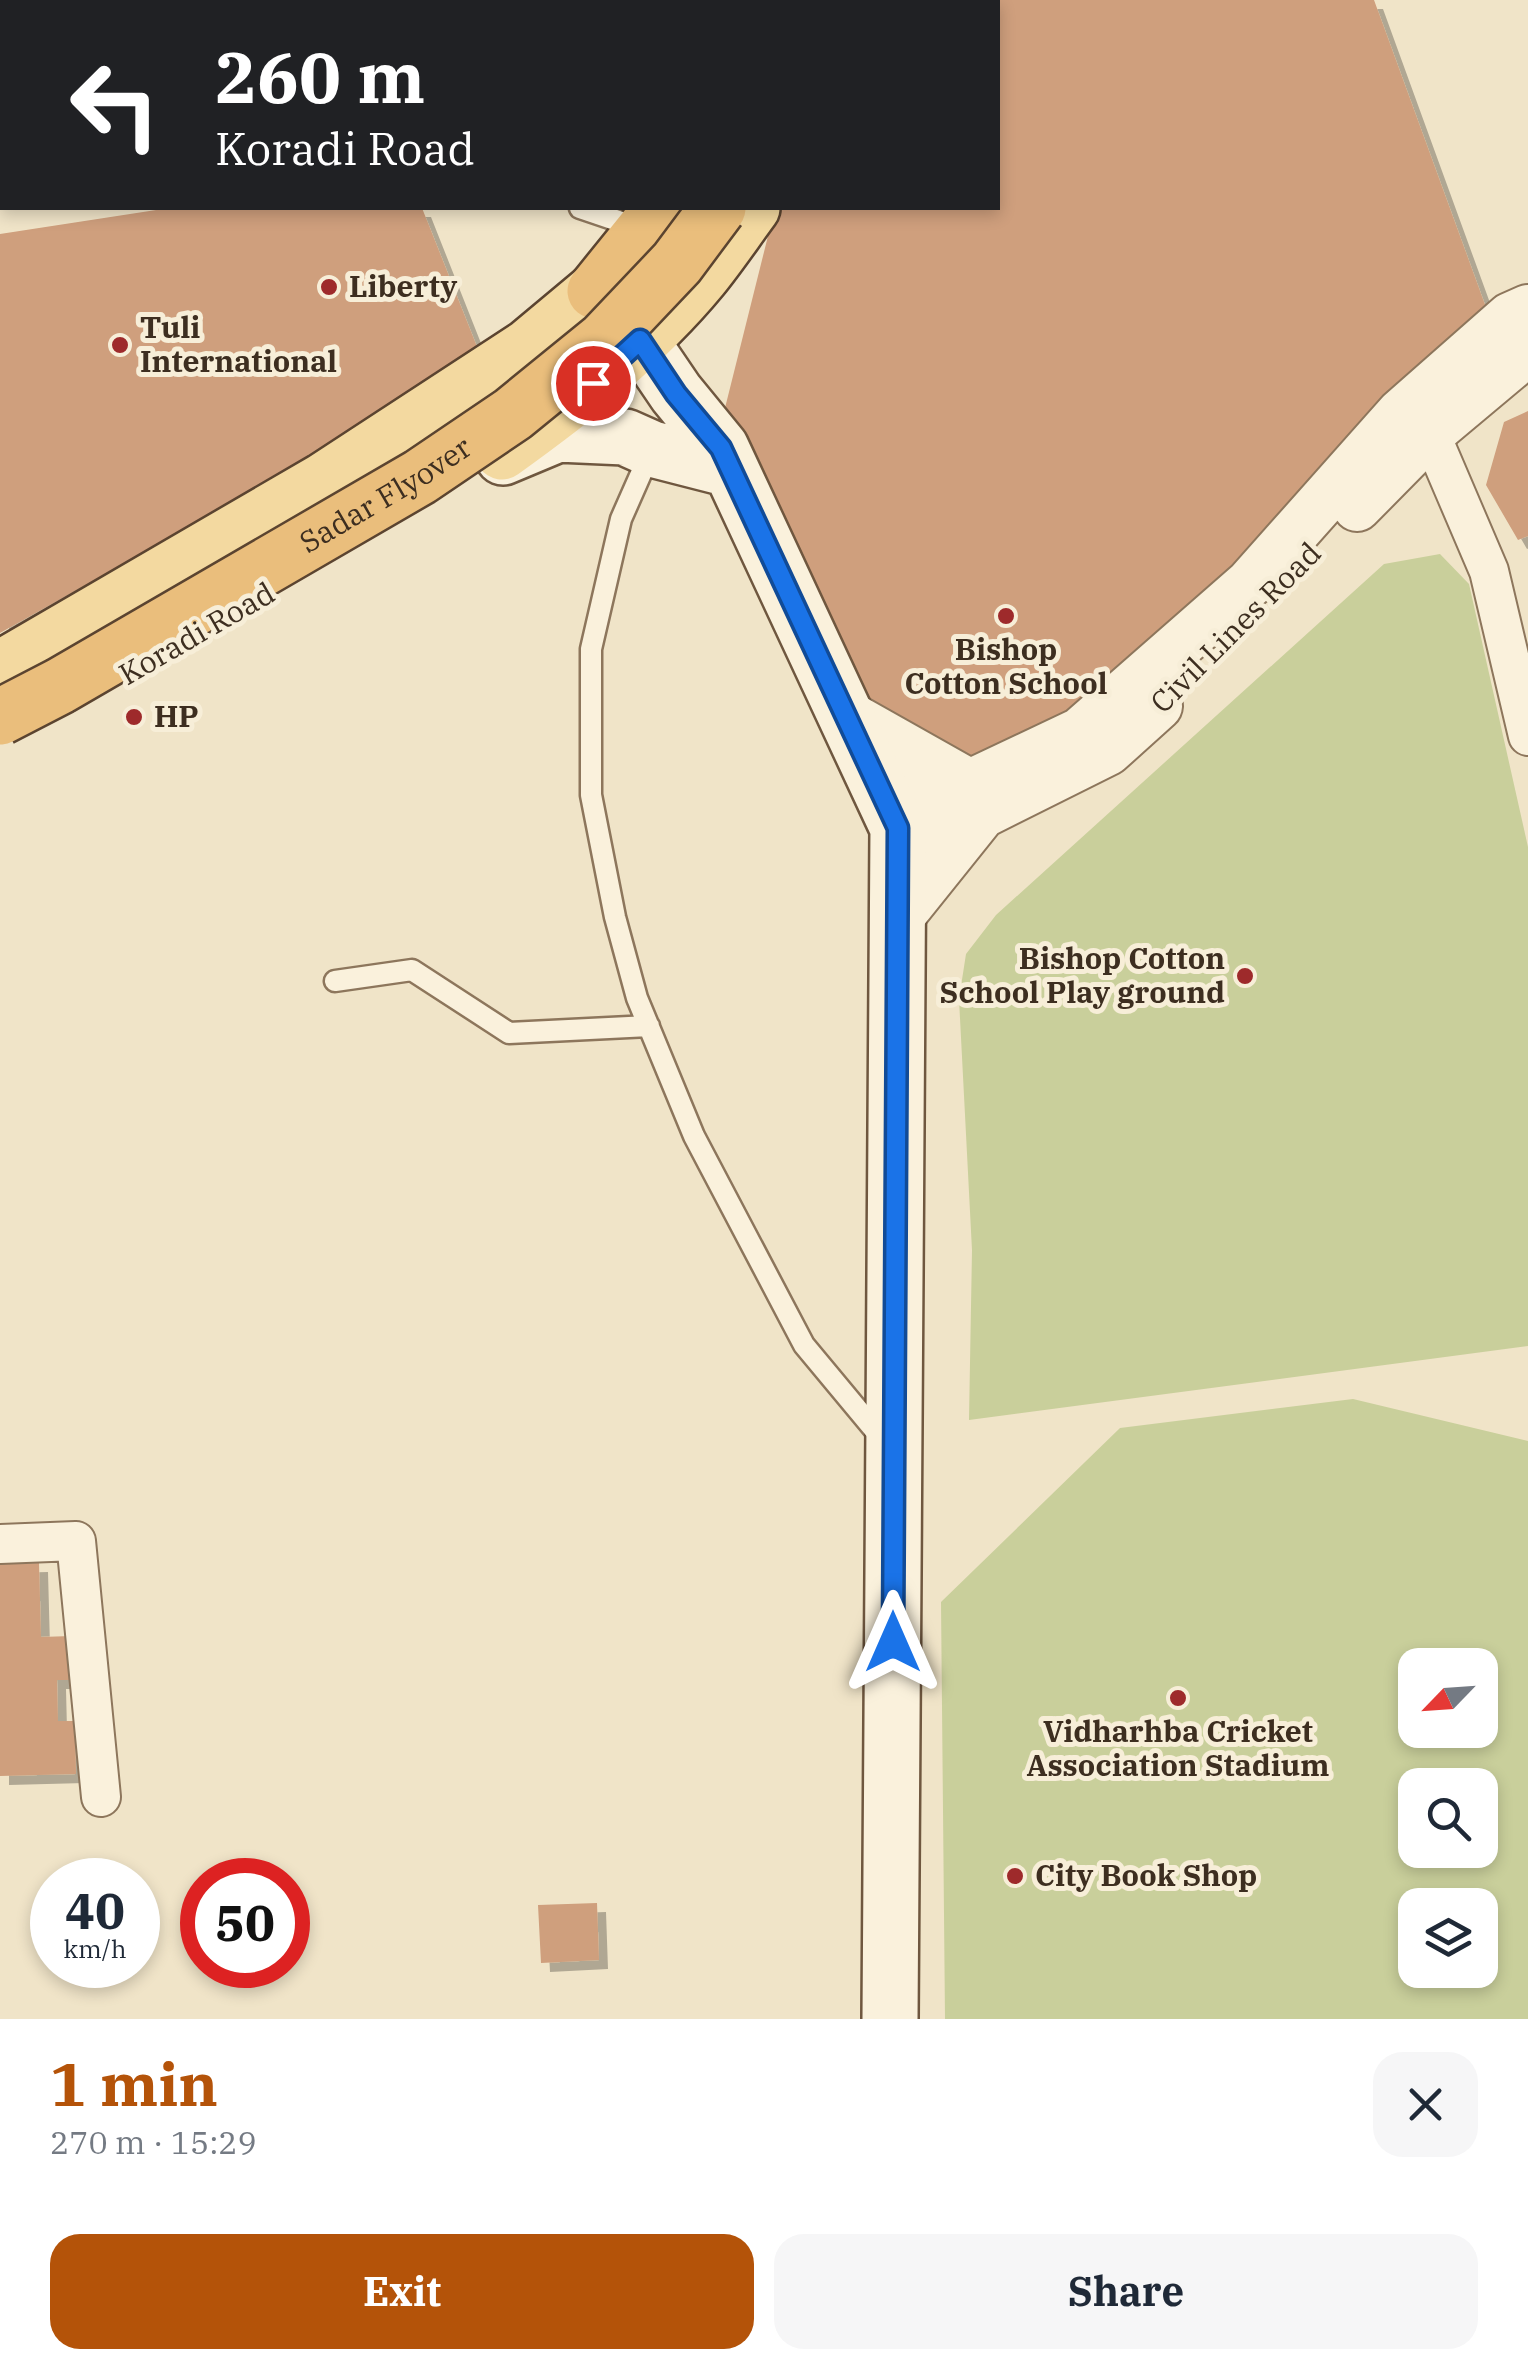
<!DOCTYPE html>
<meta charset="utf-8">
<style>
body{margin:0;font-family:"IBM Plex Serif",serif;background:#f6f6f7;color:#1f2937;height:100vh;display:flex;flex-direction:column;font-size:38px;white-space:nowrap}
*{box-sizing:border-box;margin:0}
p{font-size:32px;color:#747a83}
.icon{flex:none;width:55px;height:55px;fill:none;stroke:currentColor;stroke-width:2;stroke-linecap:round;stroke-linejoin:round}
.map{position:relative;height:2019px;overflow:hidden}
.panel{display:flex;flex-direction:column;background:#fff;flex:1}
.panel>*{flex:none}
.banner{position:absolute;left:0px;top:0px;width:1000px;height:210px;box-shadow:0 5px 15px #0003;background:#202124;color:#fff;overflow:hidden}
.needle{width:65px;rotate:245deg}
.fabs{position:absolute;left:1398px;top:1648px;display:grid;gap:20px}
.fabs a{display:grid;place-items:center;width:100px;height:100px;border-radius:20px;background:#fff;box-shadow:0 5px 15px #0003;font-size:50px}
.speed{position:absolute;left:30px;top:1858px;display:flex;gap:20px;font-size:50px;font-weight:700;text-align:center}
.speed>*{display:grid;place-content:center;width:130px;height:130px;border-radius:50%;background:#fff;box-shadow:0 5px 15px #0003;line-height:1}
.speed small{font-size:25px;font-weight:400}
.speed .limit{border:15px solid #d22;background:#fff;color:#111}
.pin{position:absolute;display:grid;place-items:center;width:85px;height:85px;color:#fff;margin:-42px;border:5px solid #fff;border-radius:50%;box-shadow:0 2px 10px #0007}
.me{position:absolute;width:110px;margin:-55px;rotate:0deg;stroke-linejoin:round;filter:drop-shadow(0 0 8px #0008)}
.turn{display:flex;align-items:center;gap:35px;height:210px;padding:0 50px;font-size:45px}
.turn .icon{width:130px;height:130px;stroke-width:2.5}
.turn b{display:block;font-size:70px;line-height:85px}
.round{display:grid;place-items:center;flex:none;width:105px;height:105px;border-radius:30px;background:#f6f6f7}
.summary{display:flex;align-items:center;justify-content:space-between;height:170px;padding:0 50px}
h1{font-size:60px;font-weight:800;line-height:75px;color:#b45309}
.primary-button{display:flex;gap:20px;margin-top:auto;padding:20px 50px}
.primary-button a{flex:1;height:115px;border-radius:30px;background:#b45309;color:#fff;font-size:40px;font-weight:800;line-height:115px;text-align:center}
.primary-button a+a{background:#f6f6f7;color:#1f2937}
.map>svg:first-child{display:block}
.green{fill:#c9cf9b;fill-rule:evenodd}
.building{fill:#cf9f7d;filter:url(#shadow)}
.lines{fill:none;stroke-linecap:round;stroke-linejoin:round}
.service-casing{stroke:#8d765c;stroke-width:25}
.minor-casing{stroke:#8d765c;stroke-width:42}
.tertiary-casing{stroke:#8d765c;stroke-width:52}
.secondary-casing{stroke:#6f573f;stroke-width:60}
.primary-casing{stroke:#5b4430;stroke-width:60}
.trunk-casing{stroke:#5b4430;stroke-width:60}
.service{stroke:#faf1dc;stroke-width:20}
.minor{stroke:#faf1dc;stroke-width:38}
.tertiary{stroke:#faf1dc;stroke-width:48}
.secondary{stroke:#faf1dc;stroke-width:55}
.primary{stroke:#f3d9a0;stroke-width:55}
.trunk{stroke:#eabe7c;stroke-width:55}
.trunk-bridge-casing{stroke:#5b4430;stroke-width:60;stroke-linecap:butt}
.trunk-bridge{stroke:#eabe7c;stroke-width:55}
.route-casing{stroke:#114b97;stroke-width:25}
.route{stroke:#1a73e8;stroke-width:18}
.poi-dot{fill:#9e2a2b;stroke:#f7eed8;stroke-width:4}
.labels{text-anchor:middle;stroke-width:10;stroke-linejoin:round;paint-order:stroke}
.poi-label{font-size:30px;font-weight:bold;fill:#3d2e20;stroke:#f7eed8;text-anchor:start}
.street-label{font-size:30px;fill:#3d2e20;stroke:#f7eed8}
</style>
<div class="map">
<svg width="1528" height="2019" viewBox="0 0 1528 2019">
<defs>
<filter id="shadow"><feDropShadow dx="9" dy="9" stdDeviation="0" flood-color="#0004"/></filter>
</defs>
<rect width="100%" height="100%" fill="#f0e4c8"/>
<!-- green -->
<path class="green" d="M1440,554l29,30 59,263v499l-559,74 3,-170 -13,-251 7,-45 30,-39 388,-351z
M1353,1399l175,42v578h-583l-4,-417 179,-174zM1415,1665h65v65h-65zM1415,1785h65v65h-65zM1415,1905h65v65h-65z"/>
<!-- building -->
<path class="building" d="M998,0h376l134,368 -586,456 -197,-416 50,-200h223z
M169,208h253l61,154 -483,271v-399z
M1528,411v125l-10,4 -32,-55 18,-63z
M39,1563l2,74 30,-1 2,44h-16l1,41h17l1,53 -76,2v-212z
M597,1903l2,57 -58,3 -3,-58z"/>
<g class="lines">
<defs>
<path id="service" d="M255,2v-2
M580,208l59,20
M651,451l-30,68 -30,130v146l24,122 22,81 57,138 110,209 79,95
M335,981l77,-11 97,63 140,-7"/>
<path id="minor" d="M1430,433l59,138 39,165
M0,1544l76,-3 25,256"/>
<path id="tertiary" d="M1357,507l73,-74 98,-82
M844,713l126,71
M881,792l89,-8 110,-52 170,-149 151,-170 109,-96 18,-8
M898,828l84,-14 126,-63 50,-45
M897,920l85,-106"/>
<path id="secondary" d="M610,308l30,32 36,53 45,55 177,380 -8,1191
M503,457l55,-23 67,3 27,12 78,20"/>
<path id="primary" d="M890,2l1,-2
M502,452c71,-51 143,-107 199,-175 18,-22 34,-46 51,-69
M0,669l323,-188 205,-134 67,-56"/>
<path id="trunk" d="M785,2l1,-2
M860,2l1,-2
M595,291l67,-83"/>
</defs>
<!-- service casing -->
<use href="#service" class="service-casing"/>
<!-- minor casing -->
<use href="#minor" class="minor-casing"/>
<!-- tertiary casing -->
<use href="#tertiary" class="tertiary-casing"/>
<!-- secondary casing -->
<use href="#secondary" class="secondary-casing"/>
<!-- primary casing -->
<use href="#primary" class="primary-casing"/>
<!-- trunk casing -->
<use href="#trunk" class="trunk-casing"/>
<!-- service -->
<use href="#service" class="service"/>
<!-- minor -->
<use href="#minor" class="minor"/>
<!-- tertiary -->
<use href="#tertiary" class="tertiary"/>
<!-- secondary -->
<use href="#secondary" class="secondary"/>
<!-- primary -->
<use href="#primary" class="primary"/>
<!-- trunk -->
<use href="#trunk" class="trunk"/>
<defs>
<g id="trunk-bridge">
<path id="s1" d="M0,717l60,-31 360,-209 93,-63 92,-75 72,-76 41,-55"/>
</g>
</defs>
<!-- trunk-bridge casing -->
<use href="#trunk-bridge" class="trunk-bridge-casing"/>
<!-- trunk-bridge -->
<use href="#trunk-bridge" class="trunk-bridge"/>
</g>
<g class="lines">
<defs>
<path id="route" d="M593,383l47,-43 36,54 45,54 177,380 -5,814"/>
</defs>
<!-- route casing -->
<use href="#route" class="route-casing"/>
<!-- route -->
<use href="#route" class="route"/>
</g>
<!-- markers -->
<g class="poi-dot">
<circle cx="329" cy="287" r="10"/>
<circle cx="120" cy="345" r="10"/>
<circle cx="1006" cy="616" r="10"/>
<circle cx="134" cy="717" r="10"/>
<circle cx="1245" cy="976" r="10"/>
<circle cx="1178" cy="1698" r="10"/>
<circle cx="1015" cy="1876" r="10"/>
</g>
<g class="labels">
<!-- poi labels -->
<g class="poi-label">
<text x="349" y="297">Liberty</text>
<text x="140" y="338">Tuli<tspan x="140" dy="34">International</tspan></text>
<text x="1006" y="660" text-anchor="middle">Bishop<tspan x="1006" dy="34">Cotton School</tspan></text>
<text x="154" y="727">HP</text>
<text x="1225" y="969" text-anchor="end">Bishop Cotton<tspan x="1225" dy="34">School Play ground</tspan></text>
<text x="1178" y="1742" text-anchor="middle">Vidharhba Cricket<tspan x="1178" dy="34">Association Stadium</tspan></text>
<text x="1035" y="1886">City Book Shop</text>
</g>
<!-- street labels -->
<g class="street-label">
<text dy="10" stroke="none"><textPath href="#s1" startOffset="445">Sadar Flyover</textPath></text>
<text transform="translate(1236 628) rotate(-45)" y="10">Civil Lines Road</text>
<text transform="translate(197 634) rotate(-30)" y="10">Koradi Road</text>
</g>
</g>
</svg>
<div class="fabs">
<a><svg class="needle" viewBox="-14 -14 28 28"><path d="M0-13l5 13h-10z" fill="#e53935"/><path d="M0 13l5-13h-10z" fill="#747a83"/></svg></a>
<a><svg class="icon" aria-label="search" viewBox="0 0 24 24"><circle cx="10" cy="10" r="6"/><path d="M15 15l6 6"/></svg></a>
<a><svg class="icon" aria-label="layers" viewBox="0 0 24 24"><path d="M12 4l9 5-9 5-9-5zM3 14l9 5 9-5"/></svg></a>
</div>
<div class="speed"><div>40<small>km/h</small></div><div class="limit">50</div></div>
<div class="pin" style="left:593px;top:383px;background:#d93025"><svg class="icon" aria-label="arrive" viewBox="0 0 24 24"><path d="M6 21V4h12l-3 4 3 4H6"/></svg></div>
<svg class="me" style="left:893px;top:1642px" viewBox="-20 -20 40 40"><path d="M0-17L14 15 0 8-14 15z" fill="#1a73e8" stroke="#fff" stroke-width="4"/></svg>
<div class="banner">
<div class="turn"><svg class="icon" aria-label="left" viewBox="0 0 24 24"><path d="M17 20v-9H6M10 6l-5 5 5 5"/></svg><div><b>260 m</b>Koradi Road</div></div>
</div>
</div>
<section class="panel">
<div class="summary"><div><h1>1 min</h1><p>270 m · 15:29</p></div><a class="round"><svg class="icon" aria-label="close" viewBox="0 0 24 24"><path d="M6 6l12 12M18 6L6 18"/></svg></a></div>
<div class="primary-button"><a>Exit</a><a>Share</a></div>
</section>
